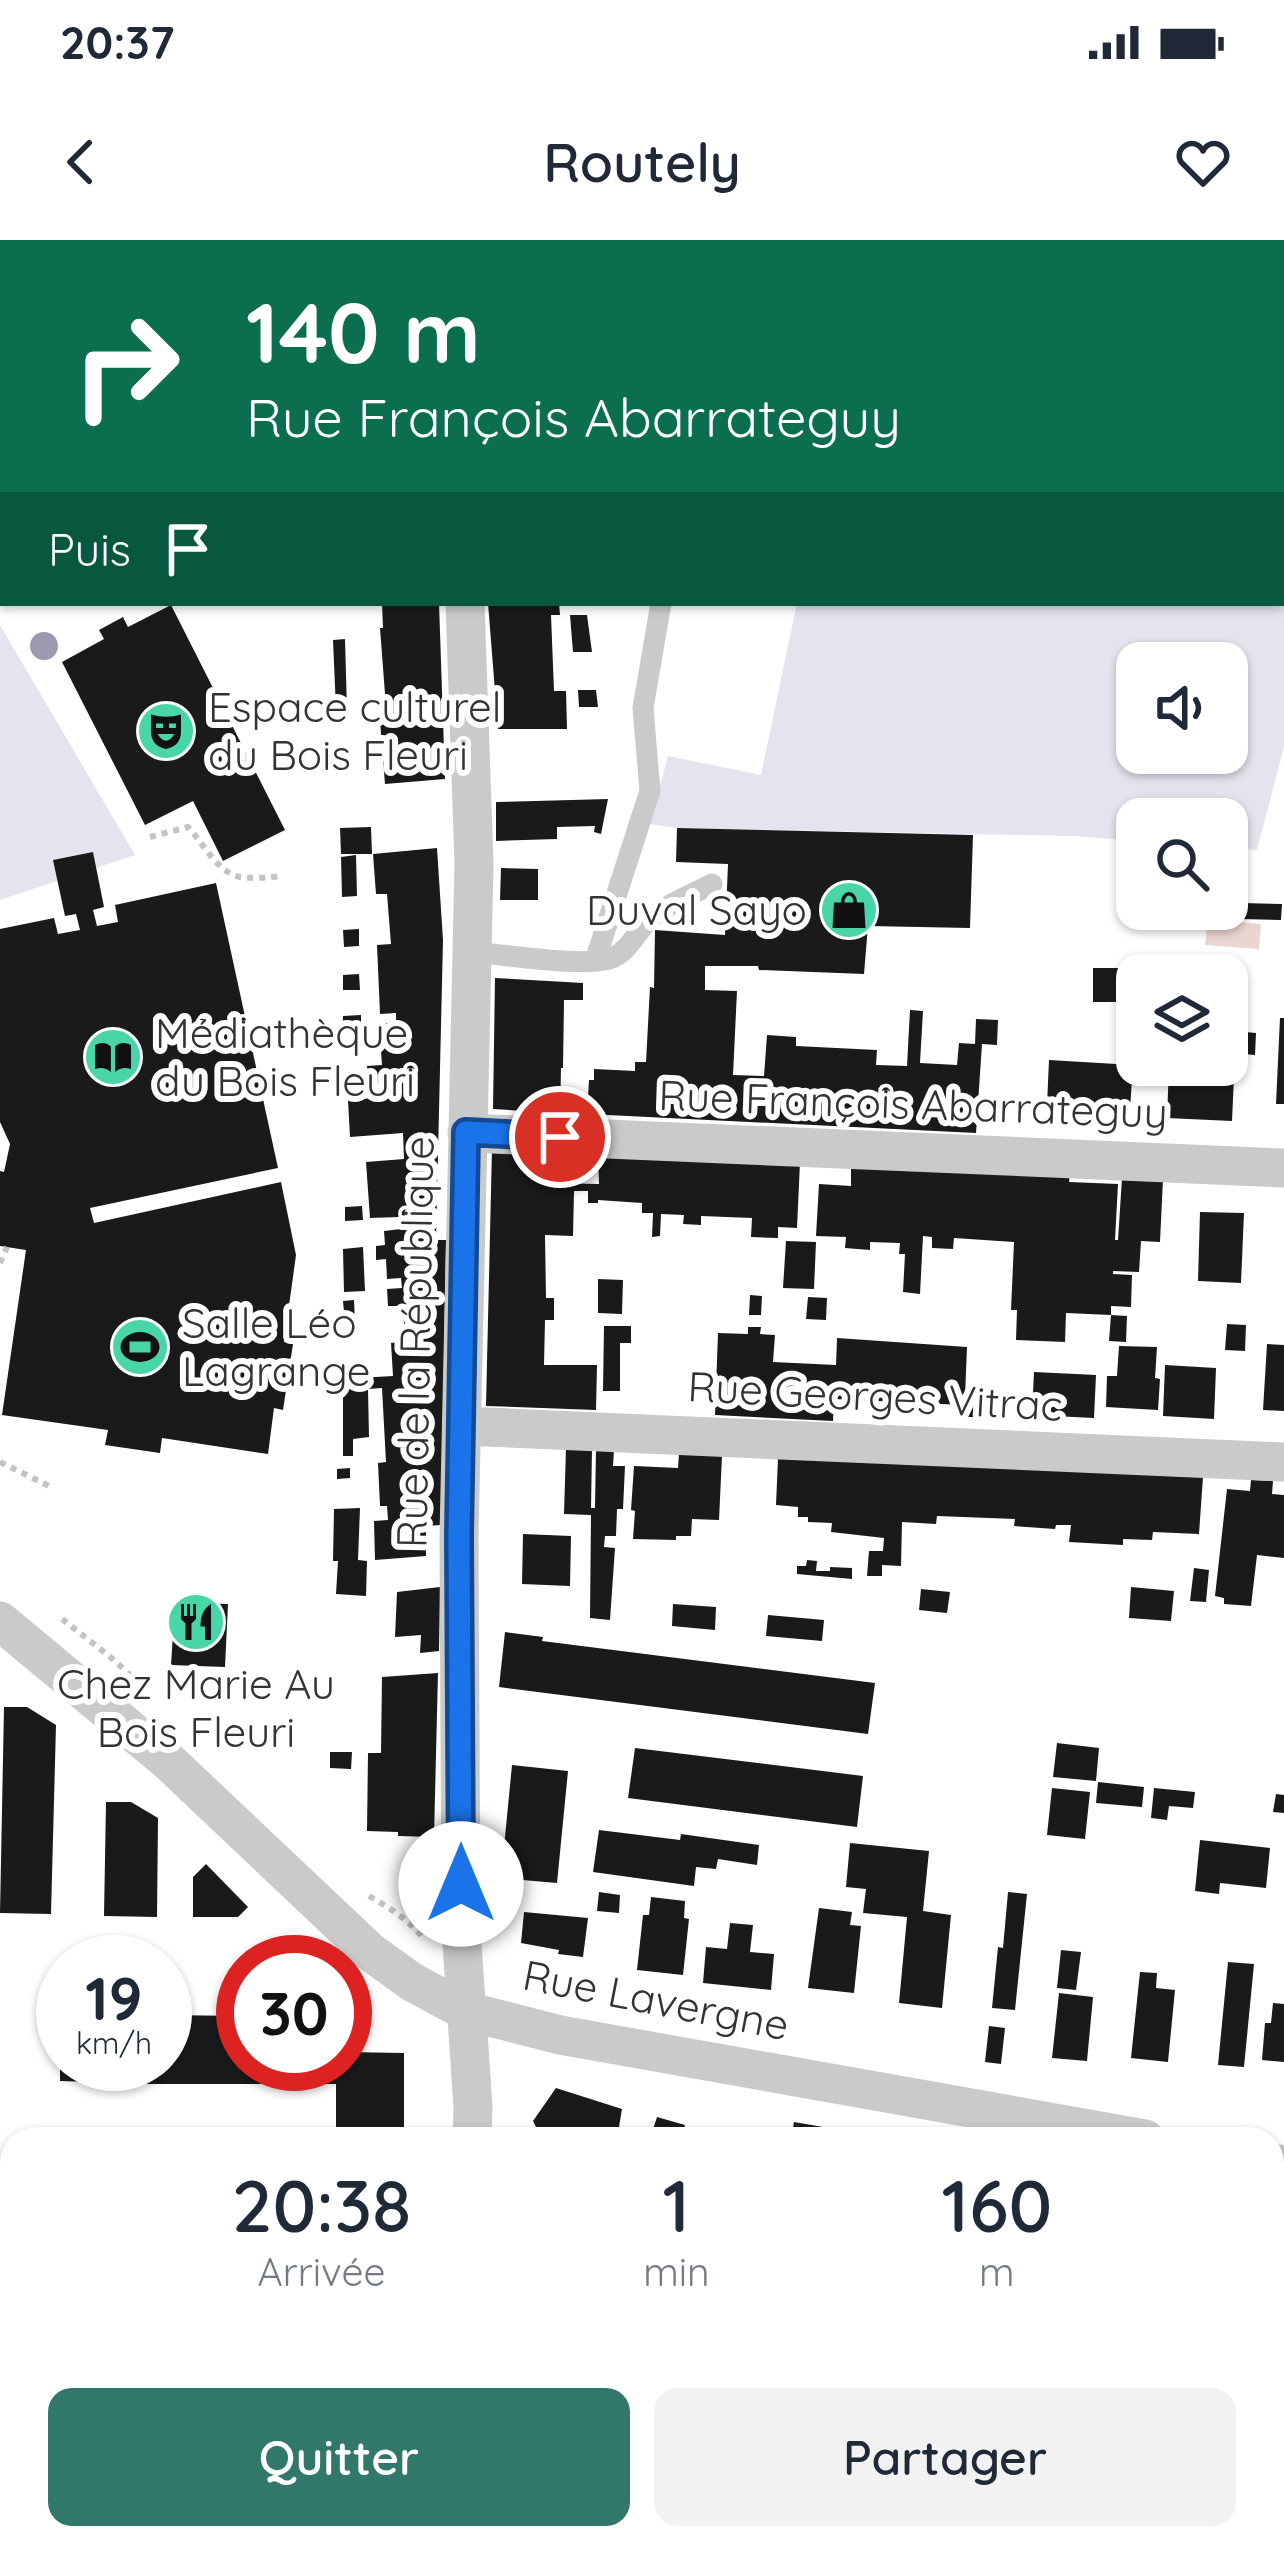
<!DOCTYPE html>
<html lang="fr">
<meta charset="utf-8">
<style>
body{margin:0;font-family:Quicksand,sans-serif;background:#f2f2f3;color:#1f2937;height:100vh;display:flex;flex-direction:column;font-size:45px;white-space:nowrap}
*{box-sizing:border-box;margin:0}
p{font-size:39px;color:#747a83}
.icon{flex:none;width:66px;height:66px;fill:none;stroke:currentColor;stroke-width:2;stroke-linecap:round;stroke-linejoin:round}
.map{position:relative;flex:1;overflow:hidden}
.panel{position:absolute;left:0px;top:1887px;width:1284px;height:423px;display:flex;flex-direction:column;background:#fff;border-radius:36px 36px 0 0;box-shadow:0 3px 9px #0004}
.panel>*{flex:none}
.guide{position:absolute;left:0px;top:0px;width:1284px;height:366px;box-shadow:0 3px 9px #0004;background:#0b6e4f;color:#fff;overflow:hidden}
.tools{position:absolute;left:1116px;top:402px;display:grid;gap:24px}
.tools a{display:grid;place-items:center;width:132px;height:132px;border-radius:24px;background:#fff;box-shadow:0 3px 9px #0004;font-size:60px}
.speed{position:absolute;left:36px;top:1695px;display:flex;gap:24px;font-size:60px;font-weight:700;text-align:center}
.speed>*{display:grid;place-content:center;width:156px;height:156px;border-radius:50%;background:#fff;box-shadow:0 3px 9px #0004;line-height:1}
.speed small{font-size:30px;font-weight:400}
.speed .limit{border:18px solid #d22;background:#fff;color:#111}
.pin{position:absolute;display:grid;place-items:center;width:102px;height:102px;color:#fff;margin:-51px;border:6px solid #fff;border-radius:50%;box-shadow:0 3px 12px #0007}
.me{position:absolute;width:132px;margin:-66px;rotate:0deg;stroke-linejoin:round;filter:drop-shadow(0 0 9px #0008)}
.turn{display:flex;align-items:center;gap:42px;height:252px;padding:0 48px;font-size:54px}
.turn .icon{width:156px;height:156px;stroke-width:2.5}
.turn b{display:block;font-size:84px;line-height:102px}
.then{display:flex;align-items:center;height:114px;padding:0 48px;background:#0003;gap:24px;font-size:45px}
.eta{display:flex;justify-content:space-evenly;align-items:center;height:204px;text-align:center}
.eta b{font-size:72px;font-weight:600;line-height:84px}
.action{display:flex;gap:24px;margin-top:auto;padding:24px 48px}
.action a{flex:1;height:138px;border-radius:24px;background:#31776a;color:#fff;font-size:48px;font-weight:600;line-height:138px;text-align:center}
.action a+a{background:#f2f2f3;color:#1f2937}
.status{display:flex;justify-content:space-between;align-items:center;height:84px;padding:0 60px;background:#fff;direction:ltr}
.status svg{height:33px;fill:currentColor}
header{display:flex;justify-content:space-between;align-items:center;height:156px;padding:0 48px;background:#fff;font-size:54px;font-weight:600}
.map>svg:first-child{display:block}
.green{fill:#e5e3ed;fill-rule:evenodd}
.water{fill:#ebd5d1}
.building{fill:#1a1a1a}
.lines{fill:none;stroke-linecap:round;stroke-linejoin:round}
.path{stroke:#c3c3c3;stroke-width:6;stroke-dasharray:6 6;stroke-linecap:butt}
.service{stroke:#cacaca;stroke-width:21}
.minor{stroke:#cacaca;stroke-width:39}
.tree{fill:#9e98ae}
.route-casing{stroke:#114b97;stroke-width:30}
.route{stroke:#1a73e8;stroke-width:21}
.labels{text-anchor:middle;stroke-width:12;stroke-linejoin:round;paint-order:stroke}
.poi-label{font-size:42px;fill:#333;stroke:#fff;text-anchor:start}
.street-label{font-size:42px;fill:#333;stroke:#fff}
</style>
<div class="status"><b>20:37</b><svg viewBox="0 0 49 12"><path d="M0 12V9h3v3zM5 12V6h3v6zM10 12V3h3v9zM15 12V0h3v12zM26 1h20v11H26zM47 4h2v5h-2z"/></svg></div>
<header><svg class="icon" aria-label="back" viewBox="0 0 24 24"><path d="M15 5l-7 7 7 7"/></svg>Routely<svg class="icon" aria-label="heart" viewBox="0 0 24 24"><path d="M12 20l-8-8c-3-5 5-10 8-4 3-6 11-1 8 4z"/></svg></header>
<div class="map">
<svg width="1284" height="2309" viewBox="0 0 1284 2309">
<rect width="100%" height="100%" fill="#fff"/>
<!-- green -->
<path class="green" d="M1281,333h3v174l-27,103 -30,-2v-29h-90v22l-64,-5 -396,-8 -27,-4 18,-68 93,19 36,-172h484zM1137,423h90v90h-90z
M0,385l135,230 -135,45z
M1272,1999l12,2v302l-35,-5h23z"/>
<!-- water -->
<path class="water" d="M1208,679l53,5 -2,25 -54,-4z"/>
<!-- building -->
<path class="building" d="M382,363h57l6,176 -60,5 -6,-76 7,-1 -6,-79h3z
M488,363h71l1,12h-9l3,76h12l1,38h-69z
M171,365l114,225 -62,31 -30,-60 -48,24 -83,-163 42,-23 -5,-9 24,-13 5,10z
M570,375h17l5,37h-19z
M345,399l2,71h-11l-3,-70z
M578,450h18l2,17h-19z
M608,559l-7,35 -7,-2 1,-6 -38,1v12l-61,2v-39z
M371,587l1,27h-31l-1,-26z
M677,588l296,7 -3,93 -102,-2 -4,48 -105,-4 -1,-4h-53v24l32,1 -4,84 31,1 3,-41 29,2v9l81,4 -1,15 31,1 3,-56 13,1 -3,52 37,2 2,-22 16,1 1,-25 22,1 -1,25 -15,-1 -6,89 -389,-19 2,-34h5v-11l41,2v-9h11l4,-75 4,1 1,-58 70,5 3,-71 -52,-2z
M437,608l6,92 -7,300h10l-5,285 -15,1v30l-51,4 -1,-39 14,-1 -1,-14h-7l-2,-43 8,-1 -4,-74 -14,1 1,48 -16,2v17h-10v-88l16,-2v12l34,-2 -2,-33 14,-2 -2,-35h-15l-1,-17 15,-1 -1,-10 -14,1 -1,-20 -10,1v-14l9,-1 -1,-14 17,-2 -1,-12 -30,1 -4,-56 38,-3 -1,-26 -53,4 -2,-37 37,-3 -1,-14 -15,1 -2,-18 15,-1 -3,-42h17v-10l-16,1 -3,-69 14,-1 -4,-50h-11l-3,-40z
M93,612l11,55 -11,3 4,16 21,-4 -3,-17 101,-22 62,285 -188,40 4,15 187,-41 15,73 -12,87 9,2 -10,66 -9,-2 -6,46 -106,-16 -2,15 -55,-8 3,-15 -106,-15 24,-165 -26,-4v-75l4,1 6,-28 -10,-22v-193l54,-11 4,16 22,-4 -4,-16 -11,2 -12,-56z
M356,615l1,41 -15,1 -1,-40z
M501,628l37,1v31h-38z
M1241,663l41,1 -1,16 -41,-1z
M359,689v17l-15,1 -1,-17z
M1093,728h32v34h-32z
M359,734l1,16h-17v-15z
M495,738l88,5v17h-19l-1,68h-2l-1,45 -67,-4z
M361,775v18l-19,1 1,-18z
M1280,778h4v86h-8z
M1234,791l22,2 -1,22 -22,-2z
M1049,820l84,5 -3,44 -83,-4z
M1169,825h26l-1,11 40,1 -2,44 -65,-3z
M492,908l57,2 -2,33 52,1 -1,-31 202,9 -3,66 -19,-1v11l-27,-1 1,-19 -51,-2v9l-18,-1 1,-9 -23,-1 -1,22 -8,1 1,-24h-11v-10l-44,-3v3h-10v-12h-14l-1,45 -28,-1 1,63h8v22h-9l-1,45h53l-1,45 -110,-4z
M851,925l219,10 -1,7 49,2 -3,56h3l4,-62 41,1 -3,63 -19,-1 -2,31 -26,-1v3l19,1 -1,32 -20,-1v9l16,1 -1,26 -17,-1 2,-26 -45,-2 -1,29 -49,-2 1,-30h-6l3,-68 -60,-4 -1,11 -21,-1v-11l-9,-1 -3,58 -17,-2 2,-38h-6l1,-11 -30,-1v8l-25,-2 1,-11 -30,-1 3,-52 32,2z
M362,966l1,14 -18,1v-14z
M1200,972l44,1 -3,70 -43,-2z
M786,1001l30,1 -2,47 -31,-1z
M363,1007l2,44 -21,1 -1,-43z
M598,1039l25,1 -1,34 -24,-1z
M750,1055l12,1 -1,19h-12z
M808,1057l19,1 -1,22 -20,-1z
M354,1060l1,23 -10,1 -2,-23z
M1227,1084l19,1 -1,26 -20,-1z
M604,1086h27v17h-11v48h-17z
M748,1087h13l-1,7 15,1 -2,27 63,3 1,-27 130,9 -2,50h12l-1,20h-12v-12l-130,-6 -1,22 -118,-6 3,-82 30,1z
M1267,1104l17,1v66l-21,-1z
M1119,1106l38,1 -2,31 5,1 -2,31 -52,-3 1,-31h10z
M1165,1125l51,3 -2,51 -51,-3z
M1034,1132l62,3 -2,43 -62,-3z
M566,1208l26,1 -1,59h4l1,-59 18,1 -1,16h12l-2,43h-6l-1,27h-11l-1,11 11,1 -5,72 -20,-2 1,-103 -27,-1z
M679,1213l43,3 -3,64 -27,-1 -1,17h-15v4l-43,-1 2,-28 -4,-1 3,-44 44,2z
M778,1218l425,19 -4,57 -46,-2 -1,8 -29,-1v6l-54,-3 2,-17h-15l-1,4 -41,-3 1,-7 -78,-3 -1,8 -34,-2 -1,44 -19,-1v11h-15l2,-25h14l1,-13 -53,-6 1,-9 -24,-1v-5h-10v-10l-22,-2z
M350,1228v10l-13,1v-10z
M1251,1240l22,1 -1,13 12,1v63l-27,-3 -6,51 -27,-2v-6l-9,-2 12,-107 23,2z
M360,1268l-2,52 9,1 -1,35 -30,-2 2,-33h-5l1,-52z
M523,1294l48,2 -1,50 -48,-2z
M807,1320l10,1 -1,10h14v-4l22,1v11l-55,-5v-8h9z
M1194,1328l15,2 -3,32 -16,-1z
M440,1347l-1,64 -19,2 1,-18 -26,2 2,-45z
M1131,1347l43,4 -3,30 -42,-3z
M921,1349l29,3 -3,21 -28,-3z
M175,1362l53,2 -3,63 -54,-2z
M673,1364l43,3 -1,23 -43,-4z
M768,1375l56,5 -2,21 -56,-5z
M505,1392l38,5 -1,4 333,42 -7,51 -369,-47z
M438,1433l-4,164 -36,-1v-4l-31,-1 1,-78h13l1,-76z
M4,1467h23l29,18 -5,189 -51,-1z
M1057,1503l42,5 -3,33 -43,-4z
M635,1508l228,28 -6,51 -229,-29z
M330,1512h22l-1,17 -21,-1z
M512,1525l56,6 -11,112 -56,-5z
M1098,1542l46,5 -2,20 -46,-4z
M1052,1548l38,4 -5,47 -38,-4z
M1154,1548l41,4 -2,16 -24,-2 -2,14 -16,-2z
M1276,1554l8,1v18l-11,-1z
M106,1562h25l27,16 -1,99 -53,-1z
M599,1590l81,10 1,-6 78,11 -2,20 -39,-6 -2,10 -20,-2 -2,19 -101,-14z
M1200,1600l70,8 -4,40 -46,-5 -1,11 -24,-3z
M850,1603l79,8 -6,60 28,4 -9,93 -43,-5 8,-86 -44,-4 3,-24 -20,-2z
M206,1624l42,43 -10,10h-45v-40z
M599,1652l21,3 -1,18 -22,-2z
M1008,1652l19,2 -12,116 -23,-2 6,-61 5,1z
M651,1657l34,4 -1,17 5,1 -6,56 -46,-5 6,-55h6z
M819,1668l33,4 -2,13 11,1 -7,67 -46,-5z
M524,1672l64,6 -5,39 -25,-3 1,-4 -38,-7z
M730,1683l23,2 -3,27 24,2 -3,36 -68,-7 3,-36 21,2z
M1061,1710l20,2 -5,38 -19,-2z
M1228,1722l26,2 -10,103 -26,-2z
M1140,1732l17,1 -1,15 19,2 -7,72 -37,-4z
M1059,1753l34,4 -6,64 -35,-3z
M1273,1763l11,1v58l-22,-2 3,-37h6z
M165,1775l78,1v48h102v-12l59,1v86h-68v-55h-206v-20h35z
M989,1786l16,2 -4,36 -16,-2z
M60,1824h66l-1,19 -65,-2z
M556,1848l66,21 -5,30h-75l-9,-18z
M657,1877l28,8 -4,14h-31z
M794,1882l29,5 -2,12h-30z
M0,2004h12v50l-12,-1z
M0,2131h12v67h-12z
M0,2256h9v53h-9z
M41,2298h84v11h-84z
M156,2298h68v11h-68z
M664,2298h19v11h-19z"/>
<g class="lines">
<!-- path -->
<path class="path" d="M150,597l38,-10c15,16 29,45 52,50 13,2 30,0 43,-1
M0,1023l7,-16
M0,1222l51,25
M62,1379l46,36 40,36
M369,1656c21,12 40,24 55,43
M1272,2031l12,2
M1272,2263l12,2"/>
<!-- service -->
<path class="service" d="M756,3l1,-3
M471,712c31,2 119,17 143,5 18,-9 24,-29 39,-41 17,-13 40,-22 59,-32
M595,721l55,-170 -7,-83 18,-105"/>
<!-- minor -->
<path class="minor" d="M366,0v3
M1277,0l7,3
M256,3l6,-3
M0,219l3,-3
M0,310h3
M465,363l9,260 -15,672 2,394 12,178 -1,32
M467,893l817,35
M462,1186l822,36
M0,1381l168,140 201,190 43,31 54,29 94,24 585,104
M1272,1923l12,2
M0,2091l12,1
M274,2309v-11
M466,2309v-11
M1060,2309l17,-8 67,8"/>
</g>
<!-- trees -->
<circle class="tree" cx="44" cy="406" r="14"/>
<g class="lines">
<defs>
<path id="route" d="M461,1644l-2,-349 7,-403 94,5"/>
</defs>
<!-- route casing -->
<use href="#route" class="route-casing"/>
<!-- route -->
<use href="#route" class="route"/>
</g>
<!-- icons -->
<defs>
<symbol id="theatre-disc" viewBox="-11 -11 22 22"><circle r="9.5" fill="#48d6a9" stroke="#fff"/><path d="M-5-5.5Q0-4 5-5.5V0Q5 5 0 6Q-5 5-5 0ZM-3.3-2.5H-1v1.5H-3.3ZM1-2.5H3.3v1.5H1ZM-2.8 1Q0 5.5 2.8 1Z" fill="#111"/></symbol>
<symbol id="shop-disc" viewBox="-11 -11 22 22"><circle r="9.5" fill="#48d6a9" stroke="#fff"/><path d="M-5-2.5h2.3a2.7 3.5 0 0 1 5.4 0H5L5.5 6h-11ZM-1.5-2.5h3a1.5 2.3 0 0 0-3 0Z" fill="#111"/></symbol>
<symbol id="library-disc" viewBox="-11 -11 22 22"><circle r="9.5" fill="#48d6a9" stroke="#fff"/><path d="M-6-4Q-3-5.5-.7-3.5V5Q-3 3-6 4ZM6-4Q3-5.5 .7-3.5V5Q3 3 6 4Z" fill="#111"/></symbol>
<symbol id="stadium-disc" viewBox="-11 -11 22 22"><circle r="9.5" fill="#48d6a9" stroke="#fff"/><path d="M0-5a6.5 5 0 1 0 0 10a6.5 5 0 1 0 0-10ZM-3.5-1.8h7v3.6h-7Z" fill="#111"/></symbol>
<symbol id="restaurant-disc" viewBox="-11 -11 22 22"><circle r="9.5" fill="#48d6a9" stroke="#fff"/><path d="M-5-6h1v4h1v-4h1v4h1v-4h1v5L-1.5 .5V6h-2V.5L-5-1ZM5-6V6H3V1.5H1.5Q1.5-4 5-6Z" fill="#111"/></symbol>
</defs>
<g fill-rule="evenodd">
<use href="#theatre-disc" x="133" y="458" width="66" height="66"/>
<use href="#shop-disc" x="816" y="637" width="66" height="66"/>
<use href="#library-disc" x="80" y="784" width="66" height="66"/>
<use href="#stadium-disc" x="107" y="1074" width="66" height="66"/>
<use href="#restaurant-disc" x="163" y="1349" width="66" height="66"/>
</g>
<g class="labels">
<!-- poi labels -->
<g class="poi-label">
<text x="208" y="482">Espace culturel<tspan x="208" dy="48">du Bois Fleuri</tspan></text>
<text x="807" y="685" text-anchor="end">Duval Sayo</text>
<text x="155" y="808">Médiathèque<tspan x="155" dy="48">du Bois Fleuri</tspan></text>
<text x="182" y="1098">Salle Léo<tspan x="182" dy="48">Lagrange</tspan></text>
<text x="196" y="1459" text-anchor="middle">Chez Marie Au<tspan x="196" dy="48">Bois Fleuri</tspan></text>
</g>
<!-- street labels -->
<g class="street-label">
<text transform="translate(913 864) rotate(2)" y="15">Rue François Abarrateguy</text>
<text transform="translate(415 1102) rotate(-89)" y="15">Rue de la République</text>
<text transform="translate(875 1156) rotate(3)" y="15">Rue Georges Vitrac</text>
<text transform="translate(656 1760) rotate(11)" y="15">Rue Lavergne</text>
</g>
</g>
</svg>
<div class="tools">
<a><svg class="icon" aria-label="sound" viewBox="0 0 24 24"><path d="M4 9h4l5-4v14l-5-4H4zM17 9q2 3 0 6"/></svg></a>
<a><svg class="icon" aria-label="search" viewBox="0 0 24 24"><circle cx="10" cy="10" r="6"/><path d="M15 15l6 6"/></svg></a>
<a><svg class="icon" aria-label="layers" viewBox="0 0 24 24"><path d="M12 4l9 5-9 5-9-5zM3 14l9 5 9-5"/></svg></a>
</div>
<div class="speed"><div>19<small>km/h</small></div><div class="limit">30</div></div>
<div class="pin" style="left:560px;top:897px;background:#d93025"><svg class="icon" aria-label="arrive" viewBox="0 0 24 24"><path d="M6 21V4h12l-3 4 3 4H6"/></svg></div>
<svg class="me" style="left:461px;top:1644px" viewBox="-20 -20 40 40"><circle r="19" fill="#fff"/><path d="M0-13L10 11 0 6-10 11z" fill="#1a73e8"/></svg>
<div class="guide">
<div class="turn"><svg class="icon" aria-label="right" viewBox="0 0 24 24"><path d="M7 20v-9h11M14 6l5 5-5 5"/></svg><div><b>140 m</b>Rue François Abarrateguy</div></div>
<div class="then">Puis<svg class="icon" aria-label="arrive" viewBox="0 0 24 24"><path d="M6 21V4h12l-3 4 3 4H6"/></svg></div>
</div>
<section class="panel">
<div class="eta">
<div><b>20:38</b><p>Arrivée</p></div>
<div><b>1</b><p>min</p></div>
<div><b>160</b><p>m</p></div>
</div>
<div class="action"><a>Quitter</a><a>Partager</a></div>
</section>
</div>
